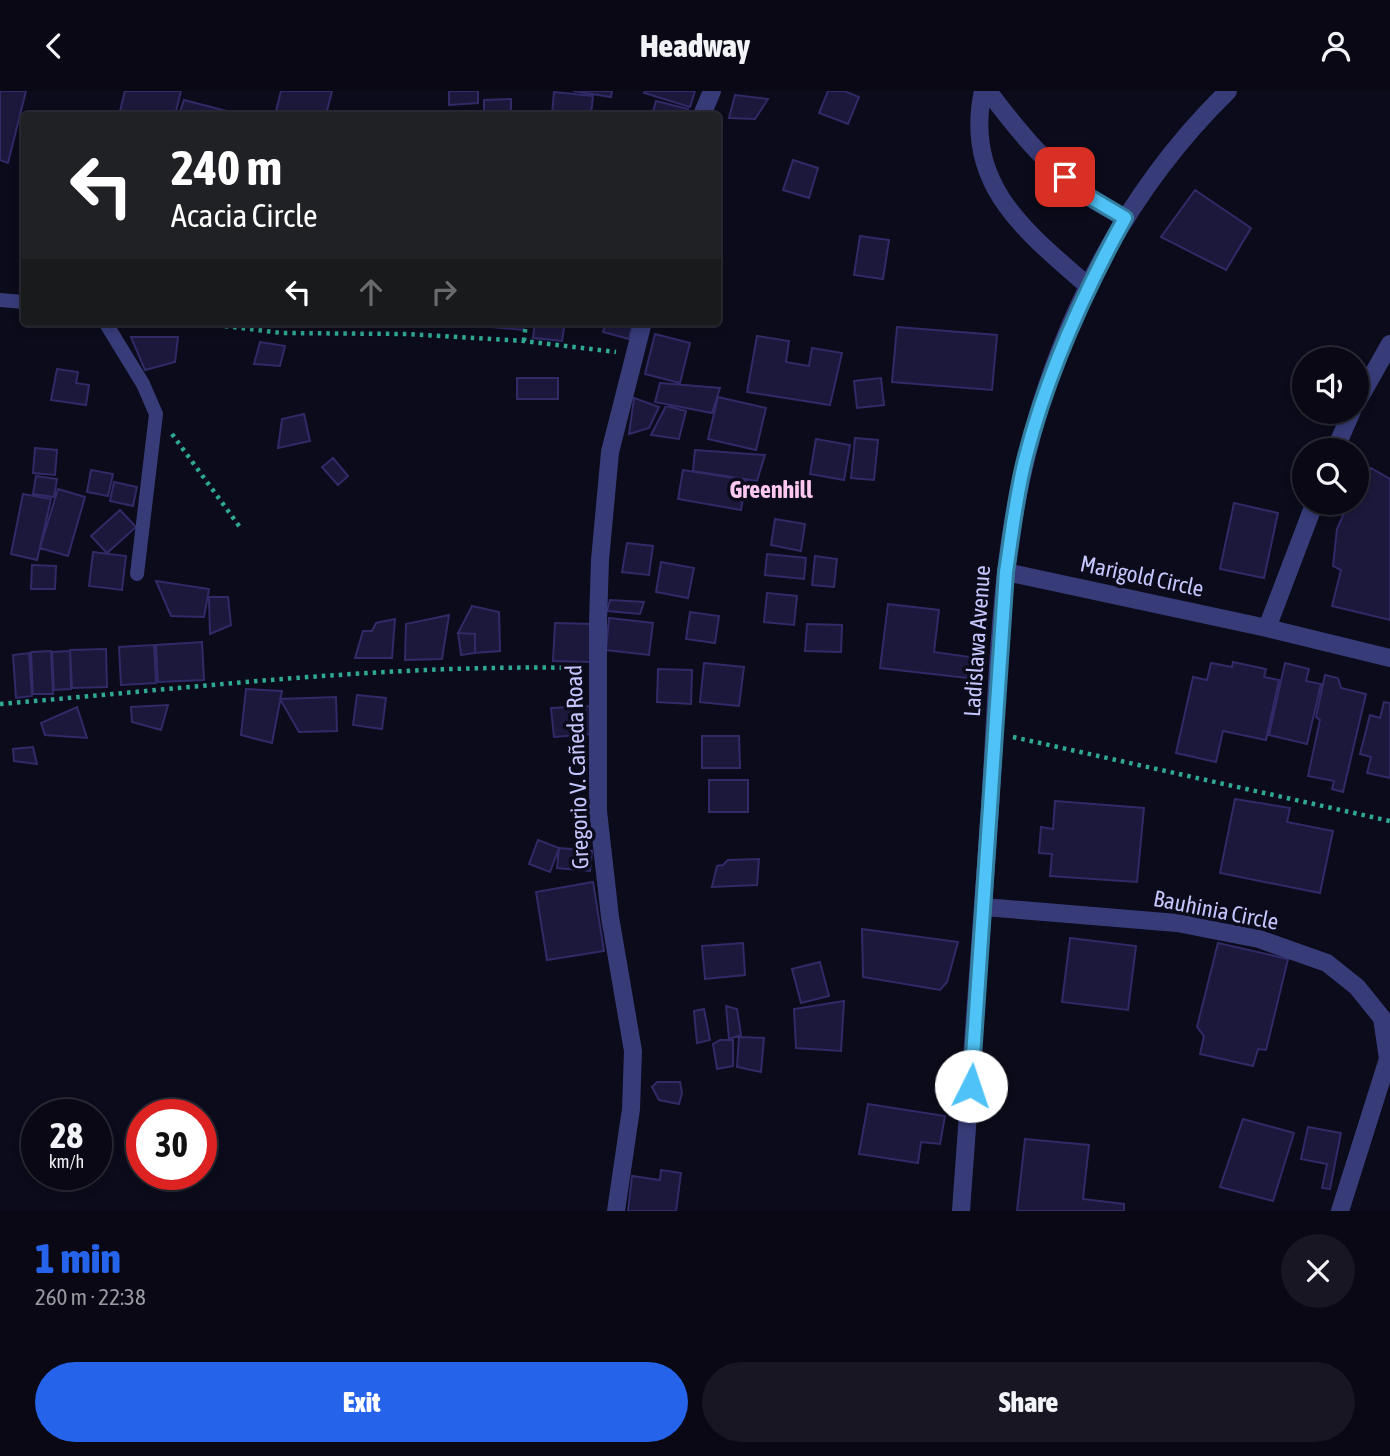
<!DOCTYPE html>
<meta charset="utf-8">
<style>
body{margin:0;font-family:"Asap Condensed",sans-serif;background:#171622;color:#f1f3f6;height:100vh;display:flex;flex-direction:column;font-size:26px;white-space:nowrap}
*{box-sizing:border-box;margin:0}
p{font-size:23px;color:#999aa0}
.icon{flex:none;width:38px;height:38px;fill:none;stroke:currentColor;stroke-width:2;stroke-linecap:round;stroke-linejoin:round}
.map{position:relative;height:1120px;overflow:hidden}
.details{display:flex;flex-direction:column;background:#090814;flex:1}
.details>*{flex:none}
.banner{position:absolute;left:21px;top:21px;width:700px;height:214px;border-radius:7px;box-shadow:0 4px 10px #0003,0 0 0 2px #292934;background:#202124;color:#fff;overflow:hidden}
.controls{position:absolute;left:1292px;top:256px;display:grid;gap:14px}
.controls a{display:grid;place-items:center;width:77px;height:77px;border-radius:50%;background:#090814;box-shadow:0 4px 10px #0003,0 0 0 2px #292934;font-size:35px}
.speed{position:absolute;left:21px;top:1008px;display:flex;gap:14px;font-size:35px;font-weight:700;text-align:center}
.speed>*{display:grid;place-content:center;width:91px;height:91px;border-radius:50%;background:#090814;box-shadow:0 4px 10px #0003,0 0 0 2px #292934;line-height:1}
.speed small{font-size:18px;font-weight:400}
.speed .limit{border:10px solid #d22;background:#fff;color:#111}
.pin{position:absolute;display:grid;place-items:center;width:60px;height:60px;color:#fff;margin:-30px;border-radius:14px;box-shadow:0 4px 10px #0006}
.me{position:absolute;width:77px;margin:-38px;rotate:4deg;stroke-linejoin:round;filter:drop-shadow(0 0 5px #0008)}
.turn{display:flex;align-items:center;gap:24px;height:147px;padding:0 35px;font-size:32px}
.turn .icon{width:91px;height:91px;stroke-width:2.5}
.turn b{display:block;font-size:49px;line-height:60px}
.lanes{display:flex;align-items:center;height:66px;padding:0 35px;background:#0003;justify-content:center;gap:35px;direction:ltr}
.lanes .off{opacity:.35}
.round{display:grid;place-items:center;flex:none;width:74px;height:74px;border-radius:37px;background:#171622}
.head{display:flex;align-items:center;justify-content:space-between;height:119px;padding:0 35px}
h1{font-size:42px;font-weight:800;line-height:52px;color:#2563eb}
.action{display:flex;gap:14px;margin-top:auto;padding:14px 35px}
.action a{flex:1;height:80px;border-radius:42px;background:#2563eb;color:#fff;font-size:28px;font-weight:800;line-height:80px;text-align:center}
.action a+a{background:#171622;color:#f1f3f6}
header{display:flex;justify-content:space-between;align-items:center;height:91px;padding:0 35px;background:#090814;font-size:32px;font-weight:800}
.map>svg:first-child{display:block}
.building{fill:#1b183b;stroke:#302a67;stroke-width:2}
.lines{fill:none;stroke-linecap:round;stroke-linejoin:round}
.path{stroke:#2fa994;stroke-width:4.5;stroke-dasharray:3.5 5;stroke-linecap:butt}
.lane{stroke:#373c79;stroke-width:14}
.street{stroke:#373c79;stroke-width:18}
.route-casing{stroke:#337fa1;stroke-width:18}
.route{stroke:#4fc3f7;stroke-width:12}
.labels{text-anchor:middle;stroke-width:7;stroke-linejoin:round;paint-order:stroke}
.street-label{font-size:23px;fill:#c6c6fe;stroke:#0c0b1b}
.neighbourhood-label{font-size:24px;font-weight:bold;fill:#fec8f0;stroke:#0c0b1b}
</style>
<header><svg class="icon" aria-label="back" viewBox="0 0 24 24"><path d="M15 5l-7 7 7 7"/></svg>Headway<svg class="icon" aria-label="person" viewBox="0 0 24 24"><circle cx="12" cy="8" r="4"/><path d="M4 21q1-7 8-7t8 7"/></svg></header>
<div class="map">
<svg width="1390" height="1120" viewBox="0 0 1390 1120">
<rect width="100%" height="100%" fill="#0c0b1b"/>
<!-- building -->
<path class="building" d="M0,0h26l-18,72 -8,-3z
M125,0h56l-6,24h-56z
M281,0h51l-6,24h-51z
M449,0h29v12l-29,2z
M573,0h39l-1,6z
M645,0h50l-5,16 -46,-14z
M828,0h16l15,6 -11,27 -29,-11z
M554,1l39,4 -2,19h-39z
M735,4l33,4 -13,20 -26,-1z
M511,8v16h-27v-15z
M184,9l58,15h-63z
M656,10l32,8 -1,6h-35z
M793,69l25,8 -9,30 -26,-8z
M1195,99l56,38 -25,42 -65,-33z
M860,145l29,4 -6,39 -29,-4z
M469,231h55l-1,8 -54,-5z
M535,231h30l-3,19 -29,-3z
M606,231h27l-4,17 -26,-7z
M897,236l100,8 -5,55 -100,-8z
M655,243l35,9 -10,40 -35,-9z
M757,245l32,5 -3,21 23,4 3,-18 30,5 -12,52 -83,-13z
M131,246h47l-3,25 -30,8z
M260,251l25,4 -5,20 -26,-2z
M57,278l21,3 -2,11 13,2 -3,20 -35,-5z
M517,287h41v21h-41z
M881,287l3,27 -27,3 -3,-27z
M660,292l60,5 -8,25 -57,-11z
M718,306l48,11 -10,42 -48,-11z
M634,307l25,9 -10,21 -20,6z
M666,315l20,5 -7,28 -28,-4z
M304,323l6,27 -32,7 4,-29z
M855,347l23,2 -4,40 -23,-2z
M816,348l34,6 -6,35 -34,-6z
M35,357l22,2 -2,25 -22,-2z
M695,359l70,5 -8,26 -64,-10z
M333,367l15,18 -10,9 -16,-18z
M1371,377l19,11v141l-58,-14 9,-36 -8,-4 4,-37 12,-27h7v-29l7,1z
M91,379l22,4 -5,22 -21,-4z
M683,379l63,10 -5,30 -63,-11z
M36,385l21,3 -3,18 -21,-3z
M114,391l23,5 -4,19 -23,-5z
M58,398l27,8 -17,59 -28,-8z
M23,403l28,5 -14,61 -26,-6z
M1234,412l44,10 -14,65 -44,-9z
M120,419l16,17 -29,26 -16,-17z
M775,428l30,5 -4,27 -30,-6z
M627,452l26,3 -4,29 -27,-3z
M93,461l33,4 -4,34 -33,-4z
M767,463l39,4 -2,21 -39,-4z
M815,465l22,3 -3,28 -22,-2z
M661,471l33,6 -6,30 -32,-6z
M32,474l24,1 -1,23h-24z
M156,490l53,8 -5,28 -33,-1z
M767,502l30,3 -3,29 -30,-3z
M209,506h19l3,28 -21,9z
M610,509l34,2 -4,12 -33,-3z
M888,513l51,6 -5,42 36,5 -3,21 -87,-10z
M472,515l27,6 1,39 -25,2v-19l-17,-1z
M690,521l29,4 -4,27 -29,-4z
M449,524l-7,44 -37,1 1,-36z
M609,527l44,5 -4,32 -43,-5z
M395,528l-3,39h-37l8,-27h9l4,-8z
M555,532l36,1 -1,38 -37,-1z
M807,533l35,1 -1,27 -36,-1z
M458,542l17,1v19l-14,2z
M202,551l2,38 -46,2 -2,-37z
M154,554l2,38 -35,2 -2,-38z
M106,558l1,38 -35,1 -2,-38z
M51,560l2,43h-20l-2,-42z
M70,560l1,38 -17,1 -2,-38z
M29,562l3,43 -16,2 -3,-43z
M1233,571l33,7 -2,8 15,3 -13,60 -43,-9 -7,31 -40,-9 17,-76 14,3 4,-17 21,4z
M704,572l40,4 -5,39 -39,-4z
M1285,572l24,6 -3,12 15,3 -14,60 -38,-9z
M658,578l34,1 -1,34 -34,-2z
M1325,584l13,3 3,10 25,6 -23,98 -11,-3 2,-8 -26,-5 12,-56 -4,-3z
M246,598l36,2 -10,52 -31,-8z
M357,604l29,3 -4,31 -29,-4z
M336,606l1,34 -38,1 -19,-33z
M1384,611l6,1v75l-23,-5 4,-16 -11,-3 10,-39 10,3z
M168,614l-7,25 -29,-8 -1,-15z
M591,615l1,28 -38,3 -3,-29z
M77,616l10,31 -42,-3 -4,-12z
M702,645h37l1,32h-38z
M33,656l4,17 -23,-3 -1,-12z
M709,689h39v32h-39z
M1235,708l55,9 -3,14 46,9 -13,62 -100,-20z
M1055,710l89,7 -7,74 -87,-6 2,-22 -13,-1 2,-26 12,2z
M538,749l21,8 -9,24 -21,-8z
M559,757l33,3 -2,20 -33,-3z
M759,768l-2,26 -45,2 5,-21 6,-1 5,-5z
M593,791l11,69 -57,9 -11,-68z
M862,838l96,13 -11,40 -7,8 -77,-13z
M1070,847l66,8 -8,64 -66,-8z
M743,852l2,32 -40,4 -3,-33z
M1218,852l70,16 -22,91 -8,-1 -5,17 -53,-12 4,-18 -7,-9z
M820,871l9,34 -28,7 -9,-34z
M844,910l-3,50 -45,-3 -2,-39z
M726,915l11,3 4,26 -12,4z
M704,918l6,31 -13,3 -3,-32z
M739,946l25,1 -3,34 -24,-5z
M720,949h13v26l-16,3 -4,-25z
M657,991h23l2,11 -3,11 -20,-4 -7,-13z
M868,1013l77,12 -5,28 -19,-2 -3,21 -59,-9z
M1243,1028l51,14 -21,68 -53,-14z
M1308,1036l33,6 -11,56 -8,-1 5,-24 -26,-5z
M1025,1048l64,6 -6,54 41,5v7h-107z
M661,1079l20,3 -5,38h-48l4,-35 28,4z"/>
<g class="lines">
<!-- path -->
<path class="path" d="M191,231l91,11 125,1 117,7 92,11
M524,250l2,-19
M172,343l70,96
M0,613c193,-16 385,-40 579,-36
M1013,646l377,84"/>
<!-- lane -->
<path class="lane" d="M0,209l24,2
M105,231l38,62 13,30 -19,160"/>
<!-- street -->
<path class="street" d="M983,0c-20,93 42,140 105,195
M988,0c28,37 57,73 94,101 13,10 29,18 43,26
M702,24l10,-24
M1356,313l34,-60
M1335,359l17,-39
M1006,481l261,56 123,30
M1267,537l48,-126
M984,816l193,16 82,16 68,24 30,24 25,31 6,41 -48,152
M616,1120l15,-102 2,-58 -23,-134 -12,-106v-189l2,-62 10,-108 33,-130
M961,1120c10,-134 20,-268 29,-403 5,-78 7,-158 16,-236 20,-179 93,-355 222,-481"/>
</g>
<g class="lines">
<defs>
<path id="route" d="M971,995l35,-514c6,-39 10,-78 20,-116 22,-85 57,-162 99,-238l-42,-25 -18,-16"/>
</defs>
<!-- route casing -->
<use href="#route" class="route-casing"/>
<!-- route -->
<use href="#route" class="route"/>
</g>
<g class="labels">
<!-- street labels -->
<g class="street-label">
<text transform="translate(1142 485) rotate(12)" y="8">Marigold Circle</text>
<text transform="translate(977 550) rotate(-86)" y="8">Ladislawa Avenue</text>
<text transform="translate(577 676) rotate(-92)" y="8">Gregorio V. Cañeda Road</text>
<text transform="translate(1216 819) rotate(11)" y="8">Bauhinia Circle</text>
</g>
<!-- neighbourhood labels -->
<g class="neighbourhood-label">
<text x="771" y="407">Greenhill</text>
</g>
</g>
</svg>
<div class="controls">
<a><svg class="icon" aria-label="sound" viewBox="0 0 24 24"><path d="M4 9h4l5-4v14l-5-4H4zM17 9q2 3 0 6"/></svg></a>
<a><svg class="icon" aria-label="search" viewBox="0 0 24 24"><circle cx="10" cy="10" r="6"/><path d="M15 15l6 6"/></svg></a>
</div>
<div class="speed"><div>28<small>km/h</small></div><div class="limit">30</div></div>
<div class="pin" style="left:1065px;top:86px;background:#d93025"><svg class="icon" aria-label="arrive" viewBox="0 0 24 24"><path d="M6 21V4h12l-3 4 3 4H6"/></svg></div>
<svg class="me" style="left:971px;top:995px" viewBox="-20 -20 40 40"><circle r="19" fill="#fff"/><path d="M0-13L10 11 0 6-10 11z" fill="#4fc3f7"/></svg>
<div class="banner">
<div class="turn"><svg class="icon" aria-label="left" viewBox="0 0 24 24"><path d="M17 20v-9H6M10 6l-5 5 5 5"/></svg><div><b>240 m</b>Acacia Circle</div></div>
<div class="lanes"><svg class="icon" aria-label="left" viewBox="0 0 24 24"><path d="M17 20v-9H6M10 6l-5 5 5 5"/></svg><svg class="icon off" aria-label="ahead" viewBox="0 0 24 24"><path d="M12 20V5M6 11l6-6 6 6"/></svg><svg class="icon off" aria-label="right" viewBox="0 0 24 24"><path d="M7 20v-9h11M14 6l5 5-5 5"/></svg></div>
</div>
</div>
<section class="details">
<div class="head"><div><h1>1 min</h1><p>260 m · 22:38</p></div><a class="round"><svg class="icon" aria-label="close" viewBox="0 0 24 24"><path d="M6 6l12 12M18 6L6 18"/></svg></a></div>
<div class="action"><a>Exit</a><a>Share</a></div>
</section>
